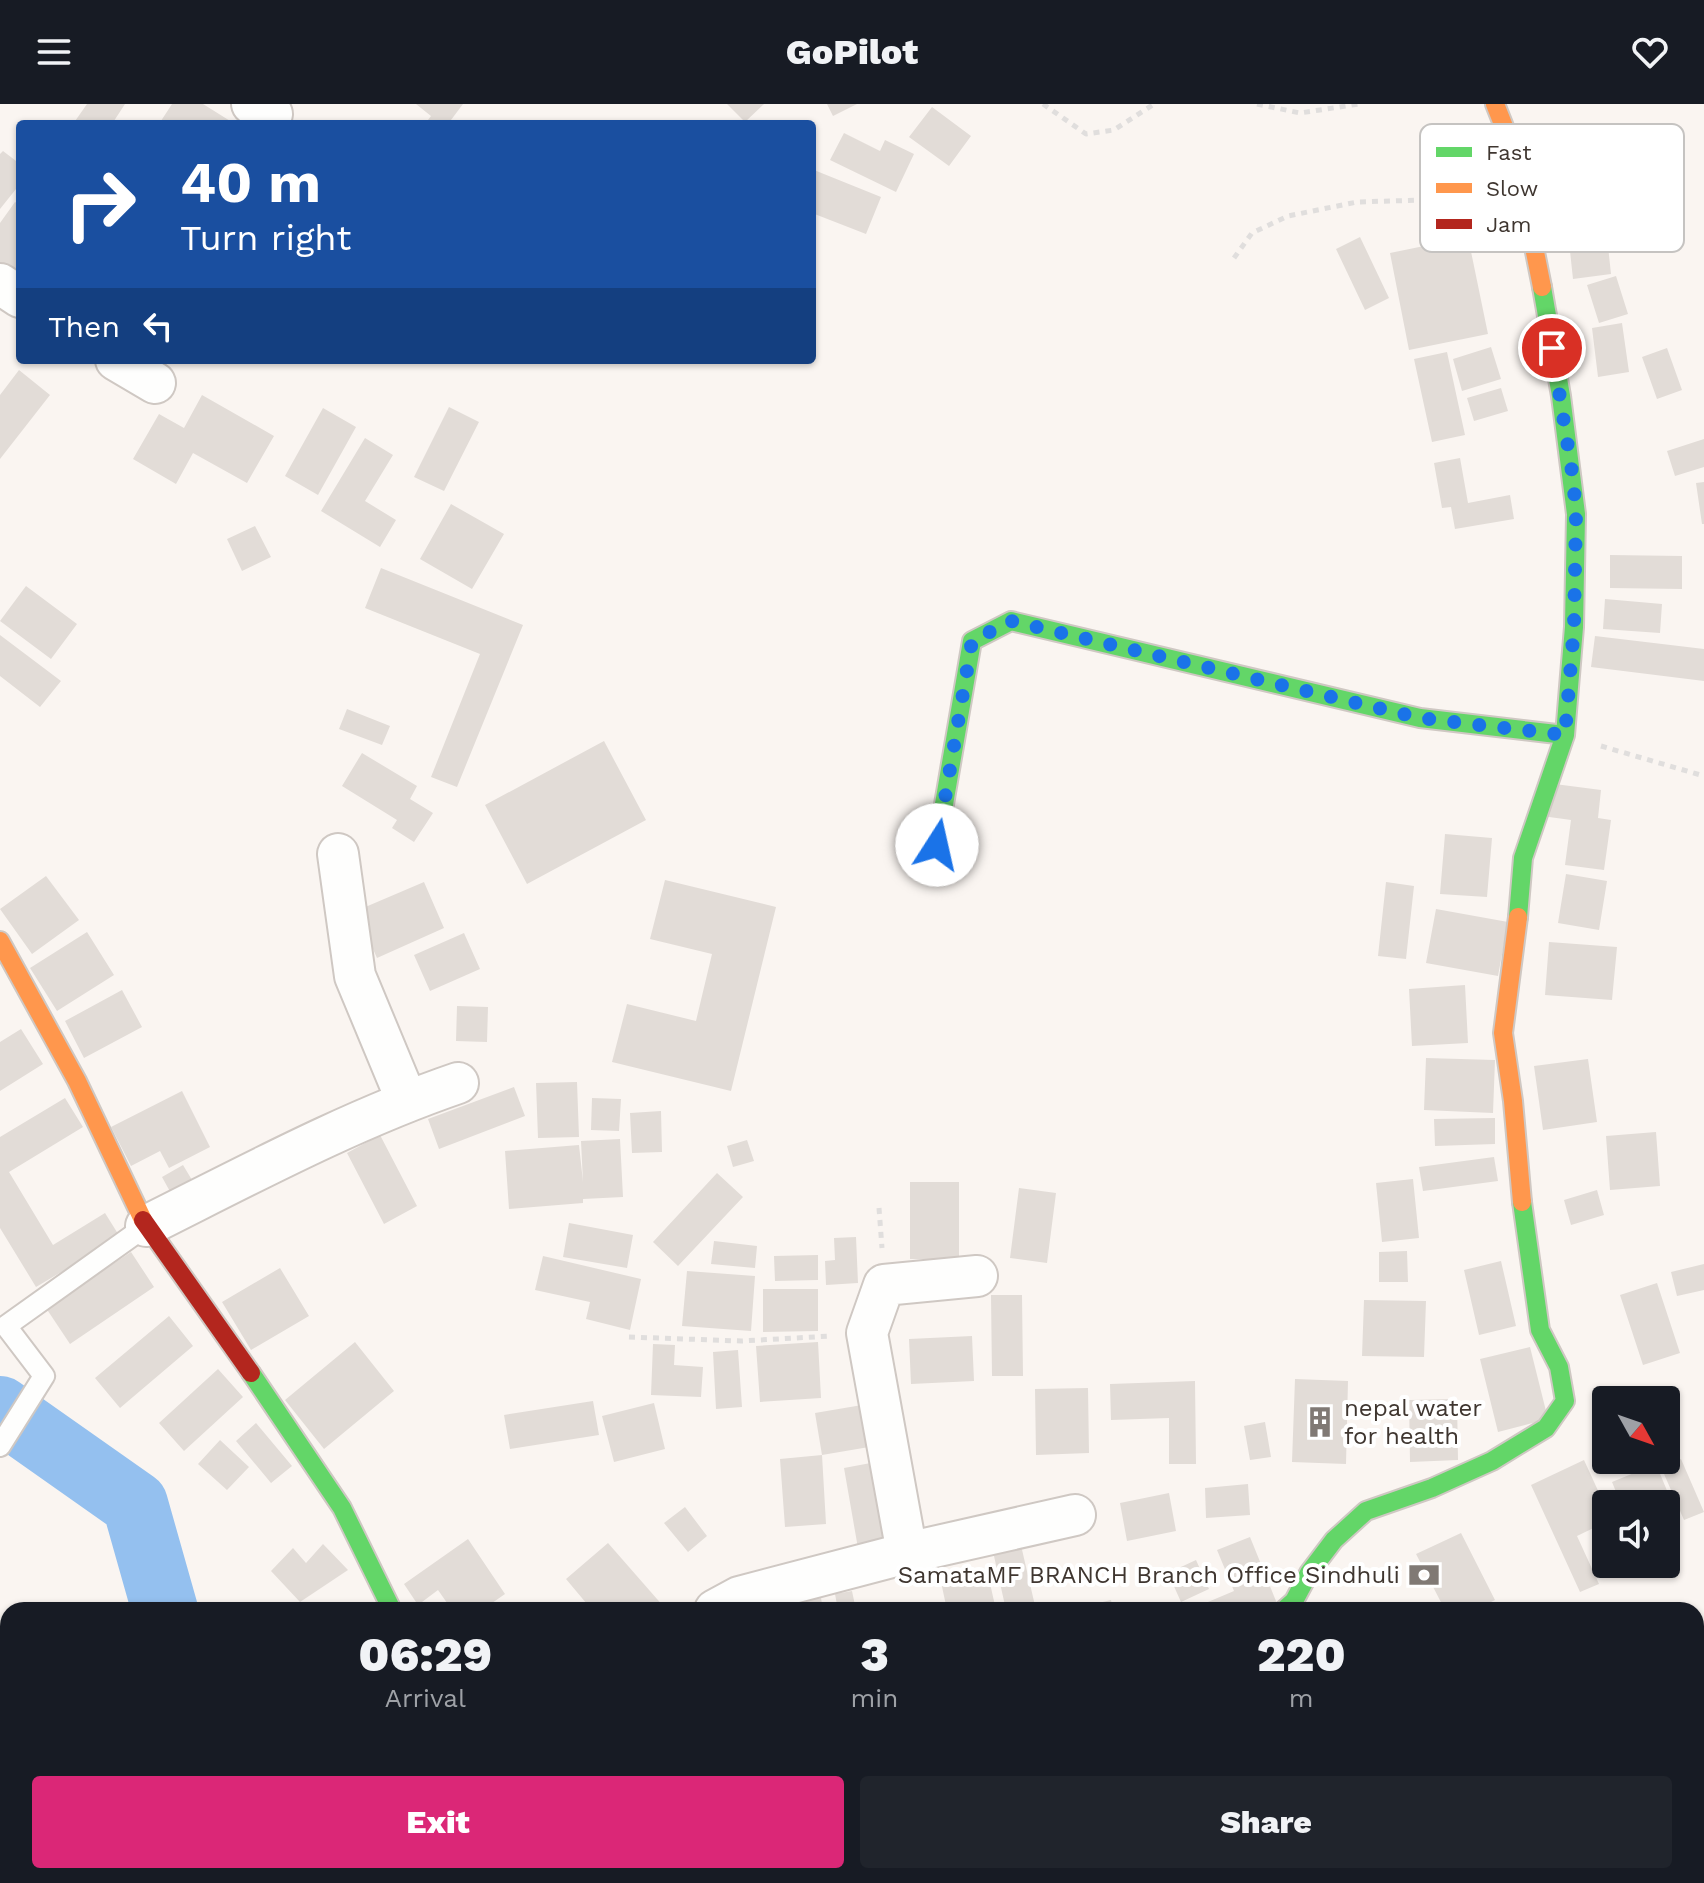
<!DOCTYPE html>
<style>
body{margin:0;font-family:"Work Sans",sans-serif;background:#20242c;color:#f1f3f6;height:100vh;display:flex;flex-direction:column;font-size:30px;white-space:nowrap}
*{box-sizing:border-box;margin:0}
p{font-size:26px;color:#9ea1a6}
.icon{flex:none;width:44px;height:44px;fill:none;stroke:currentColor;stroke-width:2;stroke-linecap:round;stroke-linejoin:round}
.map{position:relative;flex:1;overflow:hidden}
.side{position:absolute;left:0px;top:1498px;width:1704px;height:282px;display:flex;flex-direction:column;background:#171b24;border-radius:24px 24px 0 0;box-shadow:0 2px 6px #0004}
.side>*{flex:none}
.top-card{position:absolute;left:16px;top:16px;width:800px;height:244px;border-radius:8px;box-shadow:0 2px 6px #0004;background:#1a4fa0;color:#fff;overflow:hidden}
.needle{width:52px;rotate:130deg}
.fabs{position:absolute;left:1592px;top:1282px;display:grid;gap:16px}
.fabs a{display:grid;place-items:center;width:88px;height:88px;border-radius:8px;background:#171b24;box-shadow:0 2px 6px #0004;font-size:40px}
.pin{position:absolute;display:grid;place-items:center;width:68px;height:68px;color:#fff;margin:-34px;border:4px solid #fff;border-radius:50%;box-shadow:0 2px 8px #0007}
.me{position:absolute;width:88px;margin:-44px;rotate:10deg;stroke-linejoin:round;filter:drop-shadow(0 0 6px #0008)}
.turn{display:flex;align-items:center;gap:28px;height:168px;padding:0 32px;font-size:36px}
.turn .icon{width:104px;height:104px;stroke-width:2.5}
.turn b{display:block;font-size:56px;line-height:68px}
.then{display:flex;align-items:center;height:76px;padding:0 32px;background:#0003;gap:16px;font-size:30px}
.eta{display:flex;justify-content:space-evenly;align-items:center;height:136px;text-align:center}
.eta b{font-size:48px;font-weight:800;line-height:56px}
.button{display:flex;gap:16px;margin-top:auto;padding:16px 32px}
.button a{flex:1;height:92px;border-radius:8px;background:#db2777;color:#fff;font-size:32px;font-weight:800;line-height:92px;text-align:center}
.button a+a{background:#20242c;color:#f1f3f6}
header{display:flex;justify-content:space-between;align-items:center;height:104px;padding:0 32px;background:#171b24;font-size:36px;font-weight:800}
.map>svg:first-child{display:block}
.commercial{fill:#fcecf0}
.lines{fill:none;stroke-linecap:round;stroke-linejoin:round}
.river{stroke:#94c0ef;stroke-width:66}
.building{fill:#e2dcd7}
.lane-casing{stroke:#cfc8c3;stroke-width:24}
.street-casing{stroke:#cfc8c3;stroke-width:44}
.fast-casing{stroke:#cfc8c3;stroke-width:22}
.slow-casing{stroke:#cfc8c3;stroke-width:22}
.jam-casing{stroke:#cfc8c3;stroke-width:22}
.path{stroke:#e0dedd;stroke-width:5;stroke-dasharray:6 6;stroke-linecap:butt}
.lane{stroke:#fefefd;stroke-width:20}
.street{stroke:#fefefd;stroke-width:40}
.fast{stroke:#63d668;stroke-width:18}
.slow{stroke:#ff974d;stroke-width:18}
.jam{stroke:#b3261e;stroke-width:18}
.route{stroke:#1a73e8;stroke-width:14;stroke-dasharray:0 25.2}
.labels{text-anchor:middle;stroke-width:8;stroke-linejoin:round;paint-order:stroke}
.poi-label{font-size:24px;fill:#3f3630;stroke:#fff;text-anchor:start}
.key{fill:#fff;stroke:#c5c3c1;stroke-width:2}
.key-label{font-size:22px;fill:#3f3630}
</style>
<header><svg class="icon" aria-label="menu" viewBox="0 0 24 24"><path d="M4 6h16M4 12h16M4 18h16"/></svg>GoPilot<svg class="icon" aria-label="heart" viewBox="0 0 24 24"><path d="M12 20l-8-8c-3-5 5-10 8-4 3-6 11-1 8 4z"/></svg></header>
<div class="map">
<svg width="1704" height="1779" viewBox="0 0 1704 1779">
<rect width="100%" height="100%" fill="#faf5f1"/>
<!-- commercial -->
<path class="commercial" d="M0,1595l8,9v168h114l3,7h-125z"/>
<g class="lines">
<!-- river -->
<path class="river" d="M0,1305l135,95 30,106
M239,1772l2,7"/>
</g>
<!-- building -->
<path class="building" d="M87,0h38l-13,20h-39z
M172,0h31l32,20h-76z
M416,0h47l-15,20h-23l6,-8z
M727,0h37l-19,18z
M827,0h30l-24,12z
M932,3l39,29 -22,30 -40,-29z
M844,29l36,18 5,-11 29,14 -18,38 -66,-32z
M3,47l17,13v20l-20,25v-55z
M814,66l67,27 -15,37 -54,-21z
M15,98l5,3v66l-3,5 -17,-12v-41z
M1360,133l29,61 -24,12 -29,-61z
M1468,133l20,97 -79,16 -19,-97z
M1608,142l3,28 -38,5 -3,-28z
M1616,172l12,38 -29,9 -12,-38z
M1622,219l7,49 -31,5 -6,-49z
M1491,243l10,32 -39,12 -9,-32z
M1667,244l15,42 -25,9 -15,-42z
M1447,248l18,83 -33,7 -18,-83z
M19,266l31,25 -50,64v-64z
M1501,284l7,23 -34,10 -7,-23z
M202,291l72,41 -27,47 -54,-30 -17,31 -43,-25 26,-45 25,14z
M449,303l30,15 -35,69 -30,-14z
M323,304l33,19 -38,68 -33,-19z
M365,334l28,17 -28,46 31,19 -16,27 -59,-36z
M1704,335v28l-29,9 -8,-25z
M1460,354l8,45 42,-8 4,24 -59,10 -4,-22 -9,1 -8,-45z
M1704,378v42h-2l-6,-41z
M451,400l53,30 -32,55 -52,-30z
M255,422l16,31 -29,14 -15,-32z
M1610,451l72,1v33l-72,-1z
M381,464l142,57 -66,162 -26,-10 49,-123 -115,-46z
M26,482l51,38 -26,35 -51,-38z
M1605,495l57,5 -2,29 -57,-4z
M0,531l61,46 -21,26 -40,-31z
M1595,532l109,13v32l-113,-14z
M347,605l43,17 -8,19 -43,-16z
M604,637l42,79 -119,64 -42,-79z
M362,649l55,33 -7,13 23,14 -19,29 -22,-14 5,-8 -55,-34z
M1547,679l54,7 -3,28 13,2 -7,50 -39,-5 6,-45 -29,-4z
M1445,730l47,4 -5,59 -47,-3z
M1566,770l41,7 -8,49 -41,-7z
M46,772l33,44 -47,34 -32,-45z
M665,776l111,27 -45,184 -119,-29 15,-58 69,17 16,-67 -62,-15z
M424,778l20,46 -67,30 -21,-47z
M1386,778l28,4 -8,73 -28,-3z
M1436,805l72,13 -10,54 -72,-13z
M87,828l27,43 -57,36 -27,-43z
M464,829l16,36 -50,22 -16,-36z
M1549,838l68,5 -5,53 -67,-5z
M1465,881l3,58 -56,3 -3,-57z
M122,886l20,37 -58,31 -19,-37z
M457,902l31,1 -1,35 -31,-1z
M21,925l22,35 -43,27v-49z
M1426,954l69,2 -2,53 -69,-3z
M1588,955l9,63 -54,8 -9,-64z
M577,978l2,55 -41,1 -2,-55z
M514,983l11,29 -86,33 -11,-30z
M182,987l28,56 -41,21 -9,-17 -29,15 -20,-39z
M65,994l18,29 -74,45 44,73 52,-32 15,24 -84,50 -36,-59v-91z
M592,994l29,1 -2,32 -28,-1z
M661,1007l1,41 -30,1 -2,-40z
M1495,1014v26l-60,2 -1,-27z
M1656,1028l4,54 -50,4 -4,-54z
M380,1031l37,71 -33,18 -37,-71z
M620,1035l3,58 -40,2v4l-74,6 -4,-58 74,-6 4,37 -2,-41z
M747,1036l7,21 -21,6 -6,-21z
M1494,1053l4,24 -75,10 -4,-24z
M183,1061l12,20 -22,12 -11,-20z
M717,1069l26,24 -65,69 -25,-24z
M1413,1075l6,59 -37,4 -6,-59z
M910,1078h49v77h-49z
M1019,1084l37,5 -9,70 -37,-5z
M1597,1086l7,25 -33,10 -7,-25z
M569,1119l64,12 -6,33 -64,-11z
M856,1133l2,46 -32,2 -1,-24 10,-1 -1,-22z
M714,1137l43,5 -2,22 -44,-4z
M1407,1147l1,31h-29v-30z
M131,1148l23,35 -84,57 -24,-36z
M818,1151v25l-43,1 -1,-25z
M543,1152l98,23 -11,51 -44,-11 4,-17 -55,-12z
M1501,1157l15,65 -37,9 -15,-65z
M1704,1160v26l-27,6 -6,-24z
M280,1164l29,48 -58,34 -29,-48z
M687,1167l68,5 -4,55 -69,-5z
M1657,1179l23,70 -37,12 -23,-70z
M763,1185h55v42l-55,1z
M991,1191h31l1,81h-31z
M1364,1196l62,1 -2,56 -62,-1z
M169,1212l24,30 -73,62 -25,-30z
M972,1232l2,45 -63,3 -2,-45z
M355,1238l39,49 -70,58 -39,-49z
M818,1238l3,56 -61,4 -4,-56z
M653,1240l22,1 -1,20 29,2 -2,30 -50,-2z
M1530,1243l18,72 -50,13 -18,-73z
M738,1246l4,57 -26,2 -3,-57z
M218,1265l25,28 -59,54 -25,-28z
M1295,1275l53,2 -2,83 -54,-2z
M1195,1277l1,83h-27v-46l-58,2 -1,-36z
M1088,1284l1,65 -53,2 -1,-66z
M1457,1295l1,61 -48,2 -1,-62z
M593,1297l6,34 -89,14 -6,-34z
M654,1299l11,46 -51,13 -12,-46z
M862,1301l7,42 -47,8 -7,-42z
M1265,1318l6,35 -21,3 -6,-34z
M256,1319l36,43 -21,17 -35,-42z
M220,1336l29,27 -22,23 -29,-26z
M822,1351l4,69 -41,3 -5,-68z
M1681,1355l23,53 -20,8 -23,-53z
M1584,1356l22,48v14l-29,14 22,48 -19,8 -49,-107z
M876,1358l16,86 -33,6 -15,-86z
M1656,1360l12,29 -28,11h-19l-9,-22z
M1248,1380l2,31 -44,3 -1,-30z
M1169,1389l7,38 -49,10 -7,-38z
M685,1403l22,29 -19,16 -24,-29z
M1461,1429l34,67 -20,10h-30l-29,-56z
M1250,1433l28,69 -9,4h-80l45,-19 -17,-41z
M468,1435l37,55 -23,16h-30l-14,-20 -20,15 -14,-21z
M1020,1437l16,69h-30l-14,-63z
M608,1439l56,64 -4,3h-68l-26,-31z
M323,1440l25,26 -48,32 -29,-31 22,-23 13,15z
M1196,1456l13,29 -28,13 -13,-29z
M987,1466l9,40h-49l-6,-28z
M852,1487l4,19h-18l-3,-16z
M821,1494l2,12h-57v-2z
M1111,1496l2,10h-39v-1z
M676,1772h69l-10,7h-58z
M832,1772h36l-5,7h-21z
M926,1772h46l7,7h-45z
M984,1772h44l-6,7h-30z
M1044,1772h19l9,7h-34z"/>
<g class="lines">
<defs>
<path id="lane" d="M0,1342l44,-70 -38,-50 140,-100"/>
<path id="street" d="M252,0l20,10 -7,10
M0,180l20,13
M116,256l39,23
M338,750l17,122 52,125
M146,1122c102,-51 204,-106 312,-143
M907,1449l-40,-220 17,-48 93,-9
M715,1506l24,-13 168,-44 168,-38
M600,1772l8,7
M885,1779l4,-7"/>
<path id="fast" d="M937,741l35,-204 39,-20 409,97 145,17
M1518,813l5,-59 42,-123 9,-108 2,-113 -15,-118 -19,-109
M251,1269l91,135 50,102
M1284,1506l10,-9 15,-28 25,-33 32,-29 66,-23 60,-27 54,-33 19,-27 -6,-34 -19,-37 -18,-128"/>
<path id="slow" d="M1495,0l21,53 26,130
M1518,813l-15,116 10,68 9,101
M0,837l77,140 66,139"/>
<path id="jam" d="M143,1116l108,153"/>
</defs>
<!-- lane casing -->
<use href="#lane" class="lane-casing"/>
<!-- street casing -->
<use href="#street" class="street-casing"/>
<!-- fast casing -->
<use href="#fast" class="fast-casing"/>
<!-- slow casing -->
<use href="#slow" class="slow-casing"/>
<!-- jam casing -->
<use href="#jam" class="jam-casing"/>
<!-- path -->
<path class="path" d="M1043,0l43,30 28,-4 40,-26
M1257,0l43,9 59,-9
M1234,154l18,-25 36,-17 69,-14 66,-2 58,-27
M1601,642l103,30
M879,1104l3,40
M629,1233l112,4 91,-5"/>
<!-- lane -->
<use href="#lane" class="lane"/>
<!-- street -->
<use href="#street" class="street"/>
<!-- fast -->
<use href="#fast" class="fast"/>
<!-- slow -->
<use href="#slow" class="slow"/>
<!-- jam -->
<use href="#jam" class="jam"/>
</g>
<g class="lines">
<!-- route -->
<path class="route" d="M937,741l35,-204 39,-20 409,97 145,17 9,-108 2,-113 -3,-36 -21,-130"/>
</g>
<!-- icons -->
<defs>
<symbol id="building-bare" viewBox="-9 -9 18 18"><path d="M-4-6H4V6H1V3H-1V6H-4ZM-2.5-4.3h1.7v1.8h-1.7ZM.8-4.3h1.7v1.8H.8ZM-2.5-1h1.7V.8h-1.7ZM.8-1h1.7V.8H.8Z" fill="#807974" stroke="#fff" stroke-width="2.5" paint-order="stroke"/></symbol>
<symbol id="bank-bare" viewBox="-9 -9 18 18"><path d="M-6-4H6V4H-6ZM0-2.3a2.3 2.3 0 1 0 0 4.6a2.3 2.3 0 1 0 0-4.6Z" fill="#807974" stroke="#fff" stroke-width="2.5" paint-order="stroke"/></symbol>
</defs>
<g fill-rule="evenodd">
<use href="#building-bare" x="1298" y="1296" width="44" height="44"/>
<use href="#bank-bare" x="1402" y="1449" width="44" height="44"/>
</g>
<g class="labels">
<!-- poi labels -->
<g class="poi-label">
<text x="1344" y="1312">nepal water<tspan x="1344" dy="28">for health</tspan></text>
<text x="1400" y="1479" text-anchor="end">SamataMF BRANCH Branch Office Sindhuli</text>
</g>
</g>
<!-- legend -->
<rect x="1420" y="20" width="264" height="128" rx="12" class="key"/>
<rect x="1436" y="43" width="36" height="10" fill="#63d668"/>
<rect x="1436" y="79" width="36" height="10" fill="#ff974d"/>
<rect x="1436" y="115" width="36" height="10" fill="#b3261e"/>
<g class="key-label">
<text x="1486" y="56">Fast</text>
<text x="1486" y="92">Slow</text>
<text x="1486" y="128">Jam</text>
</g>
</svg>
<div class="fabs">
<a><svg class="needle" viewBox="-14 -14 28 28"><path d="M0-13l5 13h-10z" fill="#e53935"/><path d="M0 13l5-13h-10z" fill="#9ea1a6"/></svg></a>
<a><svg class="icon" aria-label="sound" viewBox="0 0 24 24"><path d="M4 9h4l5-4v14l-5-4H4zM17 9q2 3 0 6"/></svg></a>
</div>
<div class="pin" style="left:1552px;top:244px;background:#d93025"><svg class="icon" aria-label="arrive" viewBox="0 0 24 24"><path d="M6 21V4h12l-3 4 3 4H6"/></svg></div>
<svg class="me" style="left:937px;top:741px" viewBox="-20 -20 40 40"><circle r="19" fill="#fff"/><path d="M0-13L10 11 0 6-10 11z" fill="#1a73e8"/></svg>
<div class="top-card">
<div class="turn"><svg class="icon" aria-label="right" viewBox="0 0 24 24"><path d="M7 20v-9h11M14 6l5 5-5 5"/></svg><div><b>40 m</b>Turn right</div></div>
<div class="then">Then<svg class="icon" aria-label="left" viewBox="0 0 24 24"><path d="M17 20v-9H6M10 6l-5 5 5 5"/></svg></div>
</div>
<section class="side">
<div class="eta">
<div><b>06:29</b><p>Arrival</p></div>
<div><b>3</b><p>min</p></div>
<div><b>220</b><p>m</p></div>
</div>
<div class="button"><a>Exit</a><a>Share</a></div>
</section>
</div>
